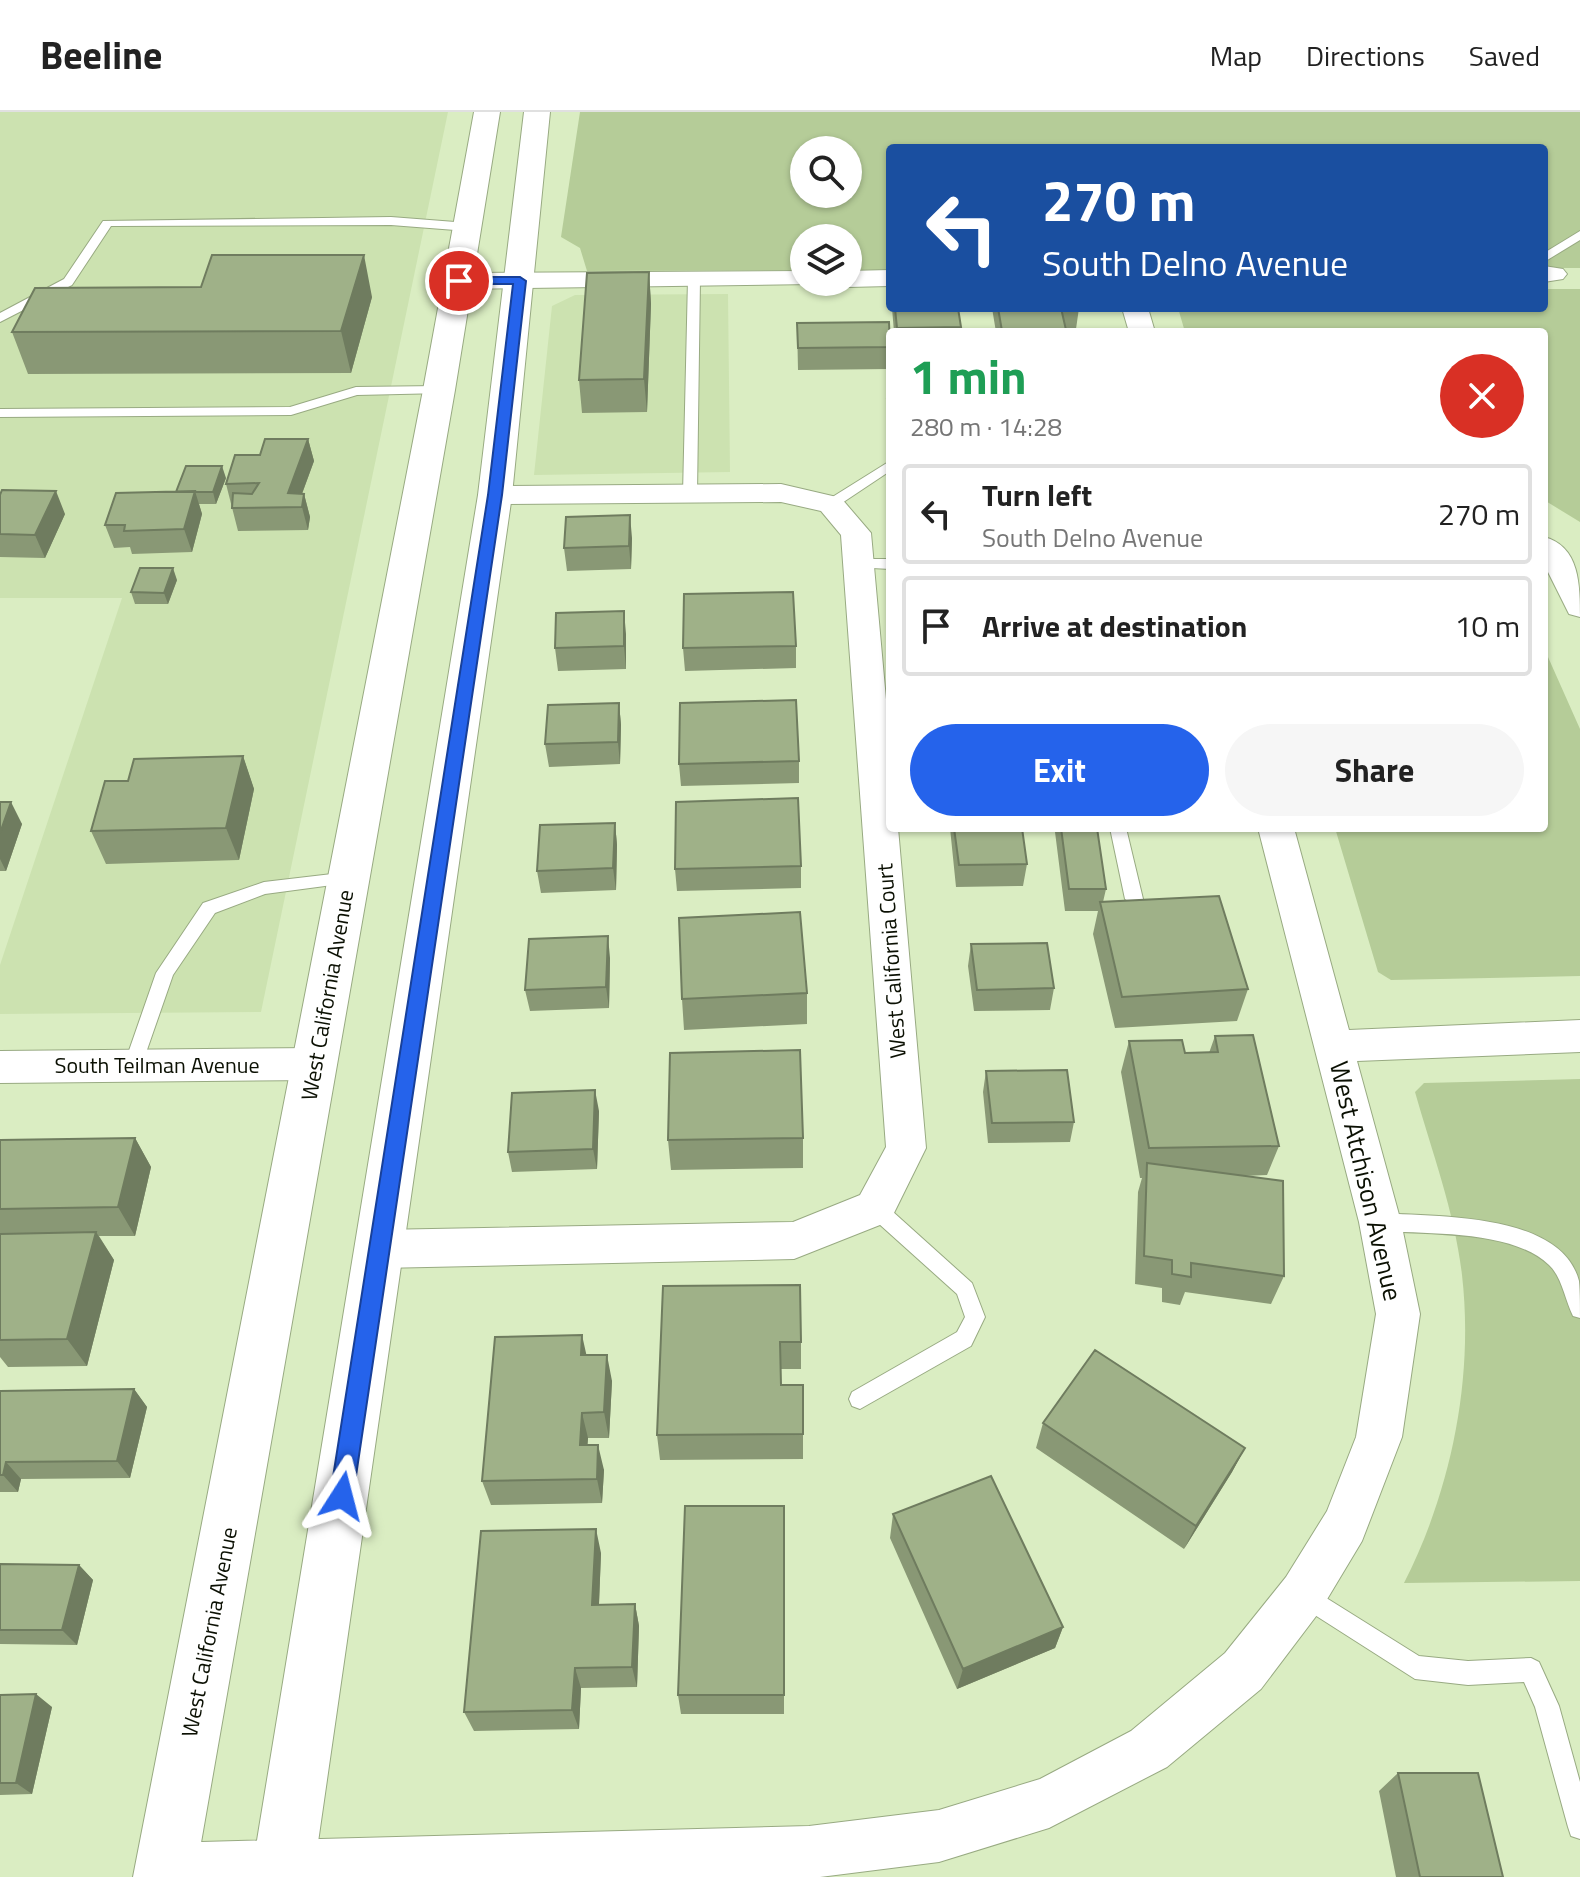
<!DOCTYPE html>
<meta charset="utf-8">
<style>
body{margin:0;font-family:"Titillium Web",sans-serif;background:#f6f6f6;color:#222;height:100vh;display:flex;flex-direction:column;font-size:30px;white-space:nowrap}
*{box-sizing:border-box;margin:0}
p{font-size:26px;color:#767676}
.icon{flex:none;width:44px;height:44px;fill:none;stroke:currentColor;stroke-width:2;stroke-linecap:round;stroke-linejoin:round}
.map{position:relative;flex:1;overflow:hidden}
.details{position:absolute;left:886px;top:216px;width:662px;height:504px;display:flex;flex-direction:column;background:#fff;border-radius:8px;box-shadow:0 2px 6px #0004}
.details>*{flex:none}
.hud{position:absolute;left:886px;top:32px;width:662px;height:168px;border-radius:8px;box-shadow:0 2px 6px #0004;background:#1a4fa0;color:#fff;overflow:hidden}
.fabs{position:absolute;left:790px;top:24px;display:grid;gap:16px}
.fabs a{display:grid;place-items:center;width:72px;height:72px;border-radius:50%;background:#fff;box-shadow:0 2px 6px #0004;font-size:40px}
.pin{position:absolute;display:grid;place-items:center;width:68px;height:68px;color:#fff;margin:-34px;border:4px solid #fff;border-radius:50%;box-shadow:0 2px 8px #0007}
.me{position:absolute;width:88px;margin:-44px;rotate:9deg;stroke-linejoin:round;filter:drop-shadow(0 0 6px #0008)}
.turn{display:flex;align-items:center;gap:28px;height:168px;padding:0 24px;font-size:36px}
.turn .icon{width:104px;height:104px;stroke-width:2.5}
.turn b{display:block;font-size:56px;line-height:68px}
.round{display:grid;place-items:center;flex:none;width:84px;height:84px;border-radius:42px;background:#f6f6f6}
.head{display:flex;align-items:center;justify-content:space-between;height:136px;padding:0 24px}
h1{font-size:48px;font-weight:700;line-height:60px;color:#1e9e55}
.primary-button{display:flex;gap:16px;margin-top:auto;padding:16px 24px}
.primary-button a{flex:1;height:92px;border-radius:48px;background:#2563eb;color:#fff;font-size:32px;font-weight:700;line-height:92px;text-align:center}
.primary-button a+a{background:#f6f6f6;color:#222}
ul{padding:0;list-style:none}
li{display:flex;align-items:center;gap:24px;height:100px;margin:0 16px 12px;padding:0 8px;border:4px solid #e0e0e0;border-radius:8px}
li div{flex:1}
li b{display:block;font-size:30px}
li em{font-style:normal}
header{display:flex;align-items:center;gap:48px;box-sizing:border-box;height:112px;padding:0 40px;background:#fff;border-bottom:2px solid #e0e0e0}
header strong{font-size:38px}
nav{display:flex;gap:44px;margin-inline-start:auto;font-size:28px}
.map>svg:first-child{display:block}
.built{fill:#cce2b0}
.green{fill:#b5cc98;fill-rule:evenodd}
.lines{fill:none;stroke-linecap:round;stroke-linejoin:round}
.service-casing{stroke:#98aa82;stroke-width:2}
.minor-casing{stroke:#98aa82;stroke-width:2}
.secondary-casing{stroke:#98aa82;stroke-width:2}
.service{fill:#fff;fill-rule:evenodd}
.minor{fill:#fff;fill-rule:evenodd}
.secondary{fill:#fff;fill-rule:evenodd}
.wall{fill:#899875}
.shaded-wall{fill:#6f7c5f}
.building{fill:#9fb188;stroke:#6f7c5f;stroke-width:2}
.route{fill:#2563eb;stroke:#184099;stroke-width:2}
.labels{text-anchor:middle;stroke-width:7;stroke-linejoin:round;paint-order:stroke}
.street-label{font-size:22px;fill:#0b1003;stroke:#fff}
.near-street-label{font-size:26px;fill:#0b1003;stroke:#fff}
</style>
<header>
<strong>Beeline</strong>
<nav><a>Map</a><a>Directions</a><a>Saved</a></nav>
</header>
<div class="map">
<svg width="1580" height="1765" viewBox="0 0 1580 1765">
<rect width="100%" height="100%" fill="#daedc2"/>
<!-- built -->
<path class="built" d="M0,0h448l-187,900 -261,2v-49l122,-367h-122z
M728,182l2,178 -196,3 18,-169 23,-11z"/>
<!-- green -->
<path class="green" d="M580,0h1000v156h-36v-120h-654v122h-42v-32h-44v32l-217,1 -7,-23 -19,-11zM804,38h44v44h-44z
M1544,177h36v233l-36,-22v-168h-359l-7,-24h366z
M1544,536l36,81v247l-189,4 -13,-8 -43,-144h209z
M1580,967v502l-176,2c47,-92 70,-204 58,-308 -7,-62 -30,-123 -47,-183l9,-9z"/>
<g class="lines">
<defs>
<path id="service" d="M391,105l77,6 6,4 -6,4 -77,-6 -280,1 -39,59 -72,37v-9l64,-34 39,-58z
M1580,119v9l-36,22v-9z
M694,163l6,4 -3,215 -7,4 -7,-4 5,-215z
M439,274l5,1v6l-87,2 -66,20 -291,2v-8l290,-2 66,-20z
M890,349v10l-54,36h-10v-6z
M859,447h31v10l-36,-2v-6z
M1110,716h16l17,71 -3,5 -6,1 -9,-6z
M349,760l9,6 -3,4 -90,12 -50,19 -42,62 -33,95h-14l-2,-5 32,-92 47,-70 61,-21z
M875,1087l7,3 90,81 13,34 -14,29 -111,63 -8,-3 -3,-7 3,-7 105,-60 8,-15 -8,-23 -89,-80 -3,-6 3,-6z
M1380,1101c56,4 181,-1 199,68 1,11 1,26 1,37l-7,-2c-8,-16 -11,-39 -24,-51 -36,-35 -122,-31 -169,-34l-7,-3 -3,-6 3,-6z
M1304,1472l115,72 49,5 63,-3 8,4 20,44 21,76v57l-9,-3 -3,-9 -33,-120 -11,-25 -56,3 -53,-6 -119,-76 -3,-8 3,-8z"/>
<path id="minor" d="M1544,154l19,3 4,5 -4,5 -19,3z
M890,158v16l-42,1 -11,-5h11v-11z
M804,159v11h11l-2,2 -354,5 -9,-3 -4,-5 4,-5 9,-3z
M1122,196h26l7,24h-26z
M781,372l60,14 30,35 19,211v84h8l28,320 -36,73 -96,38 -414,9 -15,-6 -6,-13 6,-13 15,-6 413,-8 67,-27 26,-48 -45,-612 -20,-24 -40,-9 -286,2 -10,-3 -5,-6 5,-6 10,-3z
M1544,425c36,9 36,49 36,80l-11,-3 -25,-50z
M1258,716h36l55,202 231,-10v32l-223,9 44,161 19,92 -18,123 -40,104 -42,70 -59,78 -94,78 -118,61 -110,34 -119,15h-679l-3,-7 8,-19 19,-8 644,-17 130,-16 101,-31 91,-48 94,-78 61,-76 41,-66 29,-74 20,-123 -17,-92z
M315,936l14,5 6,11 -6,11 -14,5 -315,3v-32z"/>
<path id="secondary" d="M474,0h26l-45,278 -260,1487h-62l290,-1487z
M524,0h26l-38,383 -199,1382h-62l227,-1382z"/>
</defs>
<!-- service casing -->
<use href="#service" class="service-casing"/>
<!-- minor casing -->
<use href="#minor" class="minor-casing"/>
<!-- secondary casing -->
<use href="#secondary" class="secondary-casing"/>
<!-- service -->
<use href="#service" class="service"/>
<!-- minor -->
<use href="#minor" class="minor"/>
<!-- secondary -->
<use href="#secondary" class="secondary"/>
</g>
<!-- wall -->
<path class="wall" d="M649,160l2,32 -4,108 -65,1 -3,-33z
M201,175l171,10 -21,76 -323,1 -16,-42z
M892,196h66l3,23 3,1h-70z
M992,196h87l-3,21h-10v3h-70z
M797,211l93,14v32l-92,1z
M887,287h3v40h-3l-1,-17z
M308,327l6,22 -12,33h2l6,23 -2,13 -70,1 -12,-47 34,-29z
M226,366l-10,26h-17l3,10 -10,38 -60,2 -2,-7 -16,1 -9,-23 71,-33z
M0,383l65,19 -20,44 -45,-1z
M632,426l-1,31 -64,2 -3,-23z
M177,468l-9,24h-33l-4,-12z
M626,522v35l-68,2 -3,-23z
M796,534v22l-111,3 -2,-23z
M619,591l2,22 -1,39 -71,3 -4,-23z
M243,644l11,33 -15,71 -133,4 -15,-33 37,-50z
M799,649v22l-118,3 -2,-22z
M0,690l22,22 -16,47h-6z
M615,711l2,22 -1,45 -75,3 -4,-22z
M950,716h4l73,36 -4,22 -67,1z
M1055,716h42l9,61 -3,13 145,87 -11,32 -122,7 -22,-94 5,-23h-33l-10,-79z
M801,754v22l-124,3 -2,-22z
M971,832l83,44 -4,22 -76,1 -6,-45z
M610,846l-1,50 -79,3 -5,-21z
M807,881v31l-123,6 -2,-31z
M1215,924l64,110 -12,29 -24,1 41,100 -13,28 -86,-12 -5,13 -18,-3v-14l-27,-4 3,-92 4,-14h-2l-19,-106 8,-31 56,12h24z
M986,959l88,51 -4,20 -82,1 -5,-51z
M599,999l-2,58 -85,3 -4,-20z
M135,1026l16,29 -16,69h-36l15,24 -27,106 -79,1 -8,-10v-217z
M803,1026v30l-132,2 -3,-30z
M663,1174l138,56v27h-21l1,16h22v74l-143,1 -3,-25z
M586,1243l26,26 -3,57h-21l-1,7 17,25 -2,33 -111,2 -9,-24z
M134,1277l13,18 -17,71 -109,1 -3,13h-18v-101z
M1043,1311l202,25 -13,24 -48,77 -148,-101z
M784,1394v208h-103l-3,-19z
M893,1402l170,113 -8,21 -98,41 -67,-151z
M601,1441l-2,52 36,-1 4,22 -2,61 -56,1 -2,41 -105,2 -10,-19z
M0,1452l79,1 14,15 -16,65 -77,-1z
M0,1583l52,12 -20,87 -32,1z
M1398,1661l105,104h-107l-17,-86z"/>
<!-- shaded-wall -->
<path class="shaded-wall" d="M364,143l8,42 -21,76 -10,-42z
M649,160l2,32 -4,108 -3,-33z
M308,327l6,22 -17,46 -9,-14z
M222,354l4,12 -10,26 -3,-12z
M56,379l9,23 -20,44 -10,-23z
M195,379l7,23 -10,38 -8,-23z
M304,382l6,23 -2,13 -6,-23z
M630,403l2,23 -1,31 -2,-23z
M173,456l4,12 -9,24 -4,-11z
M624,499l2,23v35l-2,-23z
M619,591l2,22 -1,39 -2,-22z
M243,644l11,33 -15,71 -13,-32z
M11,690l11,22 -16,47 -6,-12v-26z
M615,711l2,22 -1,45 -3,-22z
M608,824l2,22 -1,50 -3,-21z
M595,978l4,21 -2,58 -4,-20z
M135,1026l16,29 -16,69 -17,-29z
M96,1120l18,28 -27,106 -20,-27z
M582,1223l6,27 -7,-7z
M607,1243l5,26 -3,57 -5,-26z
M134,1277l13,18 -17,71 -13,-17z
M582,1301l6,25 -2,32 -6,-25z
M598,1333l6,25 -2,33 -5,-24z
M1245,1336l-13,24 -48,77 12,-23z
M6,1350l15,17 -3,13 -15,-17z
M596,1417l5,24 -3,74 -6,-22z
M79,1453l14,15 -16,65 -15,-15z
M635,1492l4,22 -2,61 -5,-20z
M1063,1515l-8,21 -98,41 6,-20z
M575,1556l6,20 -2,41 -7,-19z
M36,1582l16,13 -20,87 -16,-11z"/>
<!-- building -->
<path class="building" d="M212,143h152l-23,76 -329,1 23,-44 166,-1z
M649,160l-5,107 -65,1 8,-107z
M895,196h63l3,19 -64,1z
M998,196h63l5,22 -64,1z
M889,210l1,25 -92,1 -1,-25z
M963,219l1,1h-49z
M887,287h3v17h-2z
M265,327h43l-20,54 16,1 -2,13 -70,1 1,-15 19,1 7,-11 -33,1 9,-29h25z
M186,354h36l-9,26h-37z
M2,378l54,1 -21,44 -35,-1v-39z
M195,379l-11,38 -60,2 1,-6h-20l11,-32z
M630,403l-1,31 -65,2 2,-31z
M140,456h33l-9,25 -33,-1z
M793,480l3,54 -113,2 1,-54z
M624,499v35l-69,2 1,-35z
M796,588l3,61 -120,3 1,-61z
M619,591l-1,39 -73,2 3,-39z
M243,644l-17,72 -135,3 14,-50h23l6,-22z
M798,686l3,68 -126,3 1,-67z
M0,690h11l-11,31z
M615,711l-2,45 -76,3 3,-46z
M954,716h68l5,36 -68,1z
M1061,716h36l9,61h-37z
M1219,784l29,93 -126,8 -22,-95z
M800,800l7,81 -125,6 -3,-81z
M608,824l-2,51 -81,3 4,-51z
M1047,831l7,45 -77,2 -6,-46z
M1253,923l26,111 -130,2 -20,-107 53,-1 3,13 33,-1 -3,-16z
M800,938l3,88 -135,2 2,-87z
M1067,958l7,52 -82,1 -6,-52z
M595,978l-2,59 -85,3 4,-59z
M135,1026l-17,69 -118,2v-69z
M1147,1051l136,18 1,95 -93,-13v14l-19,-3v-14l-28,-4z
M96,1120l-29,107 -67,1v-106z
M800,1173l1,57h-21l1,43h22v49l-146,1 6,-149z
M582,1223l-1,20h26l-3,57 -22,1 -2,32h18l-1,34 -115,2 13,-144z
M1095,1238l150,98 -49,78 -153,-103z
M134,1277l-17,72 -111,1 -3,13h-3v-84z
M991,1364l72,151 -100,42 -70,-155z
M685,1394h99v189h-106z
M596,1417l-4,76 43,-1 -3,63 -57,1 -3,42 -108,2 17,-181z
M0,1452l79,1 -17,65h-62z
M36,1582l-20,89h-16v-88z
M1398,1661h80l25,104h-83z"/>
<!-- route -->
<path class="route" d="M459,165h61l6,4 -24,214 -149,1001 -3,7 -8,3 -8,-3 -4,-7 158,-1001 25,-211h-59l-1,-3z"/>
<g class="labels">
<!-- street labels -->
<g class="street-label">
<text transform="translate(891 849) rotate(-94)" y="8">West California Court</text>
<text transform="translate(327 883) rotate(-80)" y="8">West California Avenue</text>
<text x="157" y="961">South Teilman Avenue</text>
<text transform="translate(209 1520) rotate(-79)" y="8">West California Avenue</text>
</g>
<!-- near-street labels -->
<g class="near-street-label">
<text transform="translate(1366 1069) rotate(77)" y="9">West Atchison Avenue</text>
</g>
</g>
</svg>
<div class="fabs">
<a><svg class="icon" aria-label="search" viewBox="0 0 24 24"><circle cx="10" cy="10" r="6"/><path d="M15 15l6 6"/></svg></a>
<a><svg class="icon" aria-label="layers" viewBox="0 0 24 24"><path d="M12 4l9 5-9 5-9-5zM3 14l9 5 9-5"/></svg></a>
</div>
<div class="pin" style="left:459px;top:169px;background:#d93025"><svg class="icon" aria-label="arrive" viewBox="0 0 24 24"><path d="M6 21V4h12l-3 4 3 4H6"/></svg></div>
<svg class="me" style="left:342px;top:1384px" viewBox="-20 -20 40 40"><path d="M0-17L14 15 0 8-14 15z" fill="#2563eb" stroke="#fff" stroke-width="4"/></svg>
<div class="hud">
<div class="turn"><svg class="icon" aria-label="left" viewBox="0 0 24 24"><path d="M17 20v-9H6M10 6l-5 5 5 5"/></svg><div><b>270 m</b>South Delno Avenue</div></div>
</div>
<section class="details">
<div class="head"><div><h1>1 min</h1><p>280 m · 14:28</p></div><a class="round" style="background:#d93025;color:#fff"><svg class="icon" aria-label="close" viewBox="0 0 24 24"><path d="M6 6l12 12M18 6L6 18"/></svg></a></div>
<ul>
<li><svg class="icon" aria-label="left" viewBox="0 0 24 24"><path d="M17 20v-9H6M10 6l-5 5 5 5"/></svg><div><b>Turn left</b><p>South Delno Avenue</p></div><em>270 m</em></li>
<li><svg class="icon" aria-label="arrive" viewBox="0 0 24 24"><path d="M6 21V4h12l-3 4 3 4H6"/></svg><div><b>Arrive at destination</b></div><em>10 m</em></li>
</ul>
<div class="primary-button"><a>Exit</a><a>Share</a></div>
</section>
</div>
